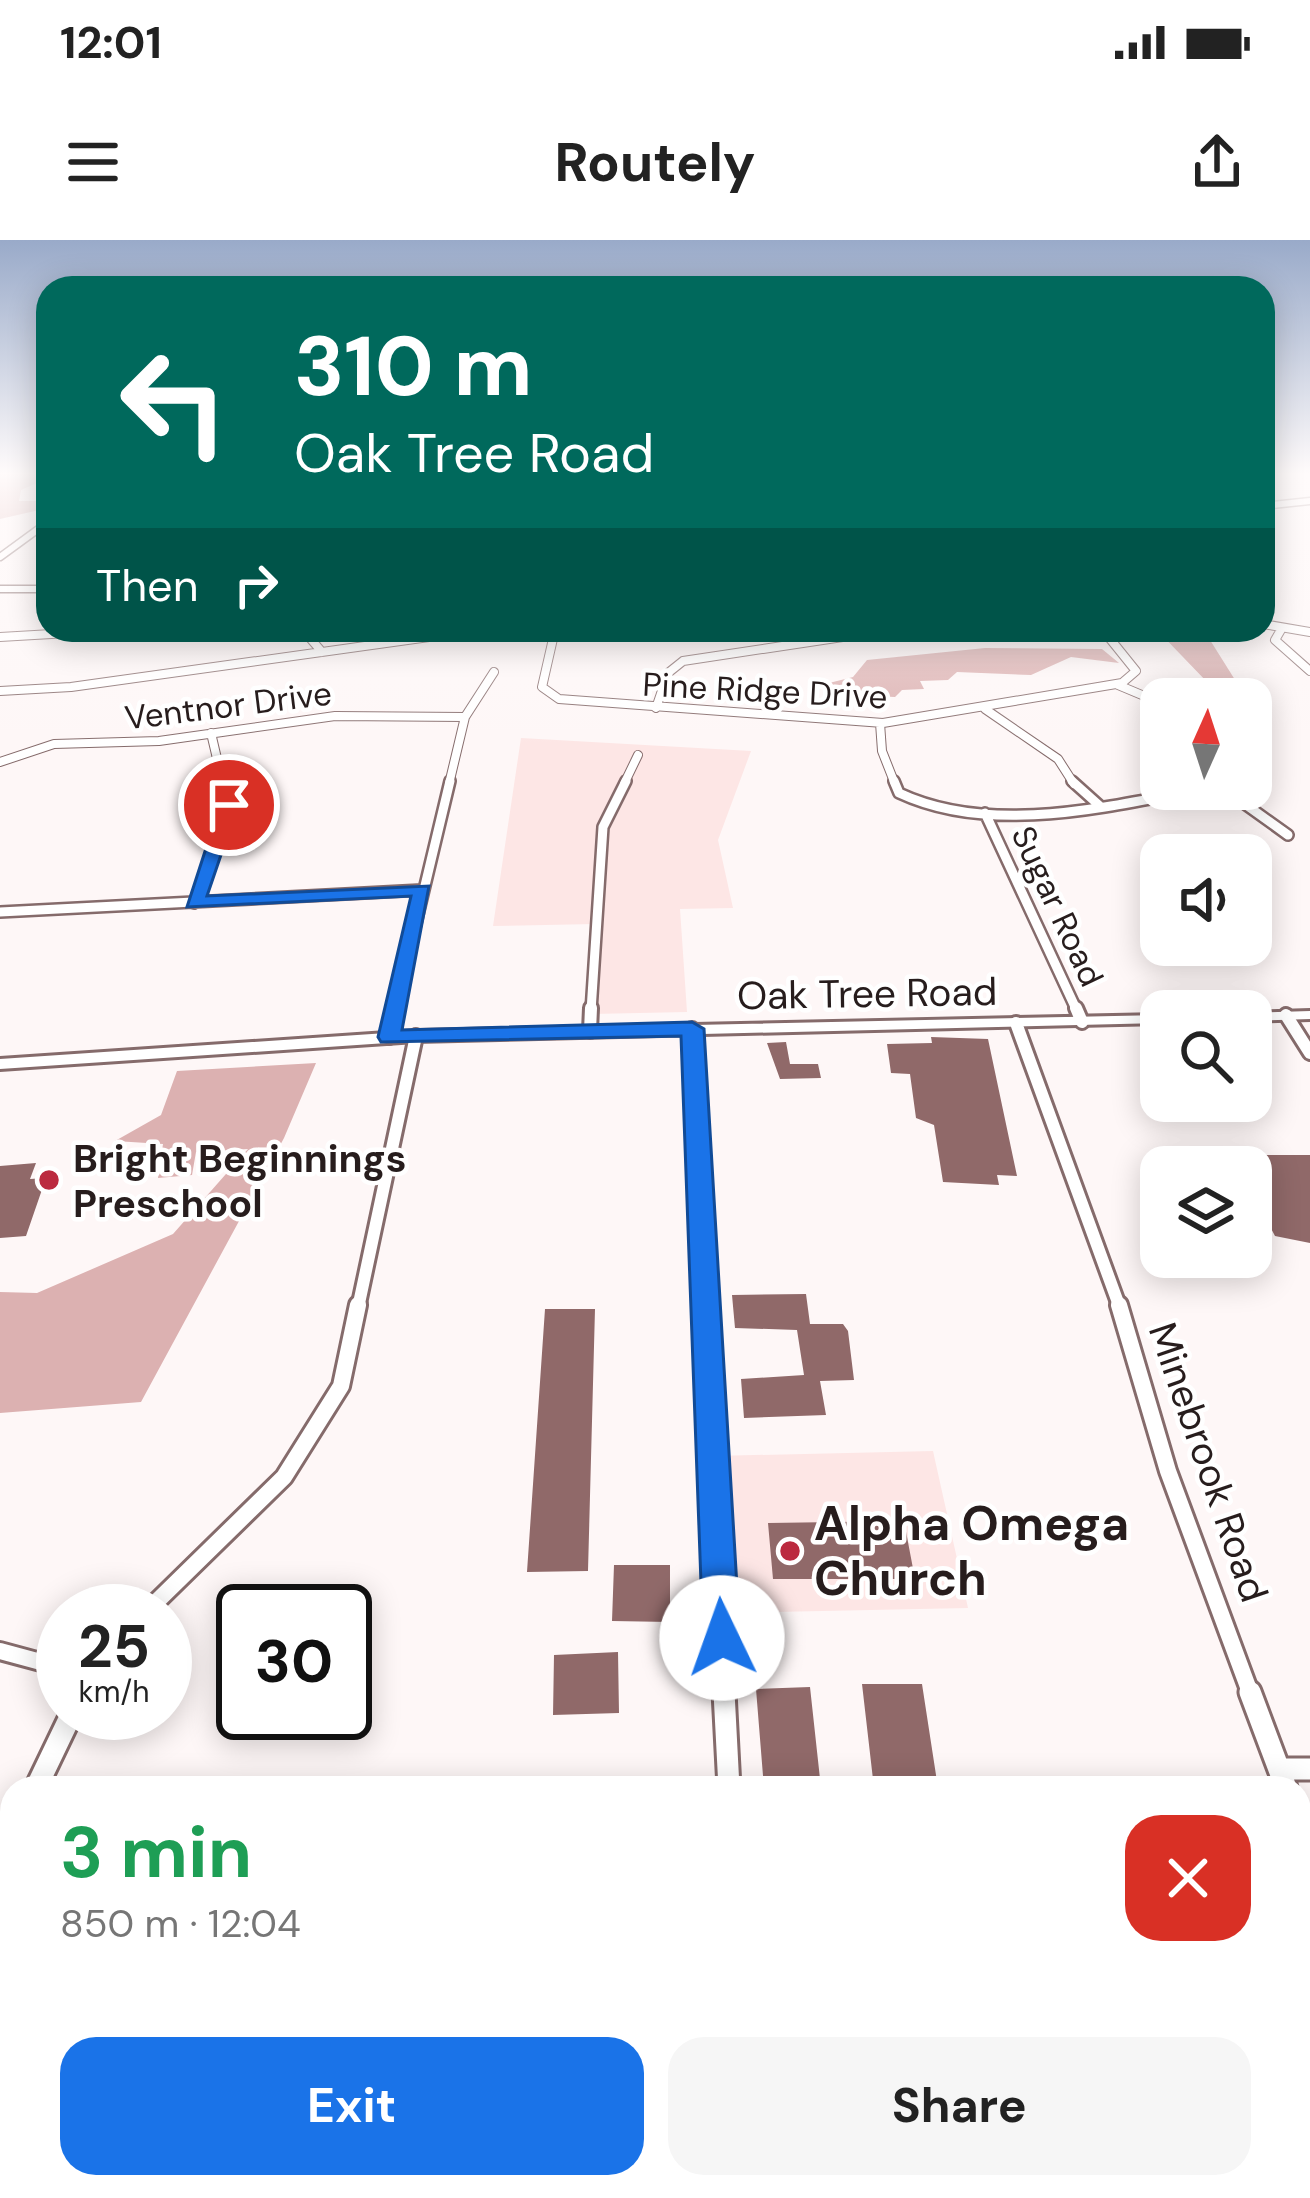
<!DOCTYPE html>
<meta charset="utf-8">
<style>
body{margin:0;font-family:"DM Sans",sans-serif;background:#f6f6f6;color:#222;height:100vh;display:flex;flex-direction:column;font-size:45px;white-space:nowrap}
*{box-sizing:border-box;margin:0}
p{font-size:39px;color:#767676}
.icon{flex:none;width:66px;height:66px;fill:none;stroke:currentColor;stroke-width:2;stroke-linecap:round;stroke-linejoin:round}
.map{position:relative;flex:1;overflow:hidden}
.sheet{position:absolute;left:0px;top:1536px;width:1311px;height:423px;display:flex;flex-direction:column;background:#fff;border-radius:36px 36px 0 0;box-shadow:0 6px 30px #0003}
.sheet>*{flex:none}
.banner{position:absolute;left:36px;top:36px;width:1239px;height:366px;border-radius:36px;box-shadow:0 6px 30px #0003;background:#00695c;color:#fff;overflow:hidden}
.needle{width:78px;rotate:3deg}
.buttons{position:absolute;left:1140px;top:438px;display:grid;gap:24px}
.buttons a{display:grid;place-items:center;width:132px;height:132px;border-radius:24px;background:#fff;box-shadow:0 6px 30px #0003;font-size:60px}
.speed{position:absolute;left:36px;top:1344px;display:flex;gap:24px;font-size:60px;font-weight:700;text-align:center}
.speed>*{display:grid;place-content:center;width:156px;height:156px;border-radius:50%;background:#fff;box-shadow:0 6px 30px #0003;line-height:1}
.speed small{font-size:30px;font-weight:400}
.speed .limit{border:6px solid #111;border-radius:18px;background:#fff;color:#111}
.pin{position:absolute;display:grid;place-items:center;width:102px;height:102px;color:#fff;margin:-51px;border:6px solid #fff;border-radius:50%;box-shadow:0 3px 12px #0007}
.me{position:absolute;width:132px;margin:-66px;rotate:357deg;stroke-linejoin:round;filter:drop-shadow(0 0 9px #0008)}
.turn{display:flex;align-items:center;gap:42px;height:252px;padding:0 60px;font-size:54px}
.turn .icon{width:156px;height:156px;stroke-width:2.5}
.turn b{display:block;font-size:84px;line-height:102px}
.then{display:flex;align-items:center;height:114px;padding:0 60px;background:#0003;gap:24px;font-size:45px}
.round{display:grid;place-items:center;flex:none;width:126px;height:126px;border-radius:36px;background:#f6f6f6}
.summary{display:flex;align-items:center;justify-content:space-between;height:204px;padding:0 60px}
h1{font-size:72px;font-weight:700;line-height:90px;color:#1e9e55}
.cta{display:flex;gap:24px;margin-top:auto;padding:24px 60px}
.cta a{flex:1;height:138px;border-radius:36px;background:#1a73e8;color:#fff;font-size:48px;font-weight:700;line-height:138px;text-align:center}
.cta a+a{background:#f6f6f6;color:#222}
.status{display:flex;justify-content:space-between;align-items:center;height:84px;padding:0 60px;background:#fff;direction:ltr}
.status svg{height:33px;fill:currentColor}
header{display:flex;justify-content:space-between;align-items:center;height:156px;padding:0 60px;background:#fff;font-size:54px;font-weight:700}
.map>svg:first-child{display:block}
.built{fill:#fde6e5}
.forest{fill:#dcb1b1}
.building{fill:#906969}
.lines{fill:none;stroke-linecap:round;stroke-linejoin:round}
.minor-far5-casing{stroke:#856b6b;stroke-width:9}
.minor-far4-casing{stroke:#856b6b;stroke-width:10}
.minor-far3-casing{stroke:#856b6b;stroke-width:14}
.minor-far2-casing{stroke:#856b6b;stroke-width:18}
.minor-far1-casing{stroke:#856b6b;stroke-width:22}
.minor-casing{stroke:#856b6b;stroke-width:27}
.secondary-casing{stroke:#856b6b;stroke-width:6}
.minor-far5{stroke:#fff;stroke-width:6}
.minor-far4{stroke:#fff;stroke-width:8}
.minor-far3{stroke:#fff;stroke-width:9}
.minor-far2{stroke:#fff;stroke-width:12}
.minor-far1{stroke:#fff;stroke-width:16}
.minor{stroke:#fff;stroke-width:21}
.secondary{fill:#fff;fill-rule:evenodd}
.route{fill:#1a73e8;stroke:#114b97;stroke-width:3}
.poi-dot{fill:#bb2a3f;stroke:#fff;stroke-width:4.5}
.labels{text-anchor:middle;stroke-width:9;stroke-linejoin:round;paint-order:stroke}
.far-street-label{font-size:33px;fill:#271d1d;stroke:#fff}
.street-label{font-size:39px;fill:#271d1d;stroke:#fff}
.poi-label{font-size:39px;font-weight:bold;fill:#271d1d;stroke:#fff;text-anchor:start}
.near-poi-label{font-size:48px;font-weight:bold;fill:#271d1d;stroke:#fff;text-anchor:start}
</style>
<div class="status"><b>12:01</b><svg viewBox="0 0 49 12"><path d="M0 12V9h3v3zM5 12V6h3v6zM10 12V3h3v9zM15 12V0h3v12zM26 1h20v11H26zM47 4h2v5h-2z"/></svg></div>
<header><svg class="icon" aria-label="menu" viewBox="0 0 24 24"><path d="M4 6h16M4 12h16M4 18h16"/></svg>Routely<svg class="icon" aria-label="share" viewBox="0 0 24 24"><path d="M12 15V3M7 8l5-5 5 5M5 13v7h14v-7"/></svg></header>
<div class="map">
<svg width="1310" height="1958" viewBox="0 0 1310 1958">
<rect width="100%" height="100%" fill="#fef7f7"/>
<!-- built -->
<path class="built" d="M521,498l230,13 -33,89 15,68 -53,1 7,103 -95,2 3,-90 -102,2z
M933,1211l35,157 -247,5 -8,-157z"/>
<!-- forest -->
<path class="forest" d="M0,233h48v5l-27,12 -2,11h29v7l-48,11z
M1157,390l69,5 -16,5 37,59h-33l-6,-16z
M985,408l117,1 17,14 -48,-6 -40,18 -74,-3 -9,8 -28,1 4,8 -22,1 -7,7 -45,-2 -33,-9 36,-9 14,-17z
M316,823l-32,75 -143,264 -141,11v-121l37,1 136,-59 75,-85 -52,3 -4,23 -34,3 5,-34 -48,-3 46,-26 16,-44z"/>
<!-- building -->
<path class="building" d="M931,797l57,2 29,137 -20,-1 2,10 -56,-3 -9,-57 -18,-7 -6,-44 -19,-1 -4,-29 45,-1z
M786,802l4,22h28l3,14 -41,1 -13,-36z
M1251,915h59v88l-35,-7 -24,-46z
M36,923l-6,16 16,-1 -20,58 -26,2v-72z
M806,1054l4,30h33l5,7 6,49 -34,1 6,34 -82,3 -3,-39 63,-4 -7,-45 -62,-2 -3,-33z
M545,1069h50l-7,262 -61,1z
M904,1281l11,58h-142l-5,-56z
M614,1325h56v57l-58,-1z
M618,1412l1,61 -66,2 1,-60z
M862,1444h60l16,104h-64z
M810,1447l11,101h-57l-8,-99z"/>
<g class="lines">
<defs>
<path id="minor-far5" d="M1263,266l47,-5
M1263,305l5,1
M0,317l48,-35
M0,349h48"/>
<path id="minor-far4" d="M1263,384l47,8
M1282,388l-7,12 35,31
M303,390l19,22
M555,390l-13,57 17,12 324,24 239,-40 14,-12 -33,-41
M945,390h158
M0,397l120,-7
M1118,445l43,18
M0,451l71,-4 358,-50
M656,468l12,-35 15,-12 206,-31
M985,469l73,50 16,25
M880,483l2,28 13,33
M211,493l12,51
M0,522l54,-18 105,-3 176,-25 130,1
M449,544l16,-67 29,-45
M624,544l14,-29"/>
<path id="minor-far3" d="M894,541l5,12c92,43 207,14 302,-4
M1072,541l29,26
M1224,549l64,46
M985,573l92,198
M194,663l35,-91 -7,-31
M0,672l422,-22
M395,771l55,-230
M591,771l12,-184 23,-46"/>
<path id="minor-far2" d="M1076,768l6,14
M1286,775l24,38
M1016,783l104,285
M692,789l14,279
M590,791l1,-23
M389,797l7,-29
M358,1068l58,-272"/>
<path id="minor-far1" d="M705,1065l19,390
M1119,1065l49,166 83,224
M147,1371l137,-134 57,-91 17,-81
M0,1411l63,17"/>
<path id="minor" d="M724,1452l5,96
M1250,1452l36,96
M1279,1529h31
M36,1548l36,-75
M1299,1585l11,30
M0,1650l12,-34
M704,1947l1,11"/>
<path id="secondary" d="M1310,771v8l-59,2v-8z
M1161,775v8l-745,18 -416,28v-10l416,-28z"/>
</defs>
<!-- minor-far5 casing -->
<use href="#minor-far5" class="minor-far5-casing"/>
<!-- minor-far4 casing -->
<use href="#minor-far4" class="minor-far4-casing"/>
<!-- minor-far3 casing -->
<use href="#minor-far3" class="minor-far3-casing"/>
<!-- minor-far2 casing -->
<use href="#minor-far2" class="minor-far2-casing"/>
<!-- minor-far1 casing -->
<use href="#minor-far1" class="minor-far1-casing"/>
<!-- minor casing -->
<use href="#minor" class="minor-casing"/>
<!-- secondary casing -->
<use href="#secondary" class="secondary-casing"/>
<!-- minor-far5 -->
<use href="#minor-far5" class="minor-far5"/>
<!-- minor-far4 -->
<use href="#minor-far4" class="minor-far4"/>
<!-- minor-far3 -->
<use href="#minor-far3" class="minor-far3"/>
<!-- minor-far2 -->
<use href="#minor-far2" class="minor-far2"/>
<!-- minor-far1 -->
<use href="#minor-far1" class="minor-far1"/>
<!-- minor -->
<use href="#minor" class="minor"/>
<!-- secondary -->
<use href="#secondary" class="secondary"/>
</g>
<!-- sky -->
<linearGradient id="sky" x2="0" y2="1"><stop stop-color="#99aac9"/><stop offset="0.46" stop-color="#fffbfb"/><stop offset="1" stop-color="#fffbfb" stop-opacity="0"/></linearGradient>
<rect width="1310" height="507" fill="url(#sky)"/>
<!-- route -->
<path class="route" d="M229,560l9,5 -31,91 222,-10 -27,144 290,-8 12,7 36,609 -5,12 -13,6 -14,-6 -5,-12 -22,-602 -300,6 -3,-5 33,-141 -224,11 33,-102z"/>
<!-- markers -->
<g class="poi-dot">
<circle cx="49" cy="940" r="12"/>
<circle cx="790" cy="1311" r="12"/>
</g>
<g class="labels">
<!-- far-street labels -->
<g class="far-street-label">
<text transform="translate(765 450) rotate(3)" y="12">Pine Ridge Drive</text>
<text transform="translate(228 465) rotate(-7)" y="12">Ventnor Drive</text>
<text transform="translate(1058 666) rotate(65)" y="12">Sugar Road</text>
</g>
<!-- street labels -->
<g class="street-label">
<text transform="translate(867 753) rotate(-1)" y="14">Oak Tree Road</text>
<text transform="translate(1209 1222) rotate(71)" y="14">Minebrook Road</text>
</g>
<!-- poi labels -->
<g class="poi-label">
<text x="73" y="932">Bright Beginnings<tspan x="73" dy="45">Preschool</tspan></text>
</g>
<!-- near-poi labels -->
<g class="near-poi-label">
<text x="814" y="1300">Alpha Omega<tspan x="814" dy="55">Church</tspan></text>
</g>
</g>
</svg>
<div class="buttons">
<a><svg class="needle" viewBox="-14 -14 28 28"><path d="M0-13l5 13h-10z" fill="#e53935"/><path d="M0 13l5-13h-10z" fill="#767676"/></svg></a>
<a><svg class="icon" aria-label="sound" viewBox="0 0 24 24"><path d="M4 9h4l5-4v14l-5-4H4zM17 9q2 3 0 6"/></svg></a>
<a><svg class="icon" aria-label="search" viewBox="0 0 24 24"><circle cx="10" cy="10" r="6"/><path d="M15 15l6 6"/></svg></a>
<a><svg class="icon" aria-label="layers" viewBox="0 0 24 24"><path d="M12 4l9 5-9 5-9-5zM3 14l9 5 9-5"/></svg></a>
</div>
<div class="speed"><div>25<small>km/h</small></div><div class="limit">30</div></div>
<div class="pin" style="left:229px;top:565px;background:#d93025"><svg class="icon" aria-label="arrive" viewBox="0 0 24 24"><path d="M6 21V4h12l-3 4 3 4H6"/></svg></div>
<svg class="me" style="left:722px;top:1398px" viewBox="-20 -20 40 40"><circle r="19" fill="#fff"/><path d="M0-13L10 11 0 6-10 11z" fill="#1a73e8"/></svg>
<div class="banner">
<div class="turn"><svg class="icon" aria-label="left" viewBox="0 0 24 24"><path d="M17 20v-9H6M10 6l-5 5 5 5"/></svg><div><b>310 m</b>Oak Tree Road</div></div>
<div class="then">Then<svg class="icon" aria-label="right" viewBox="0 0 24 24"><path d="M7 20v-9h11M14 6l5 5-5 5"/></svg></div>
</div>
<section class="sheet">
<div class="summary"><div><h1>3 min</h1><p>850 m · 12:04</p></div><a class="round" style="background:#d93025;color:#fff"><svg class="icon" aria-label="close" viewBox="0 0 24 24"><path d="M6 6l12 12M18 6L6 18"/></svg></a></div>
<div class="cta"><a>Exit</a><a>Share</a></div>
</section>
</div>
